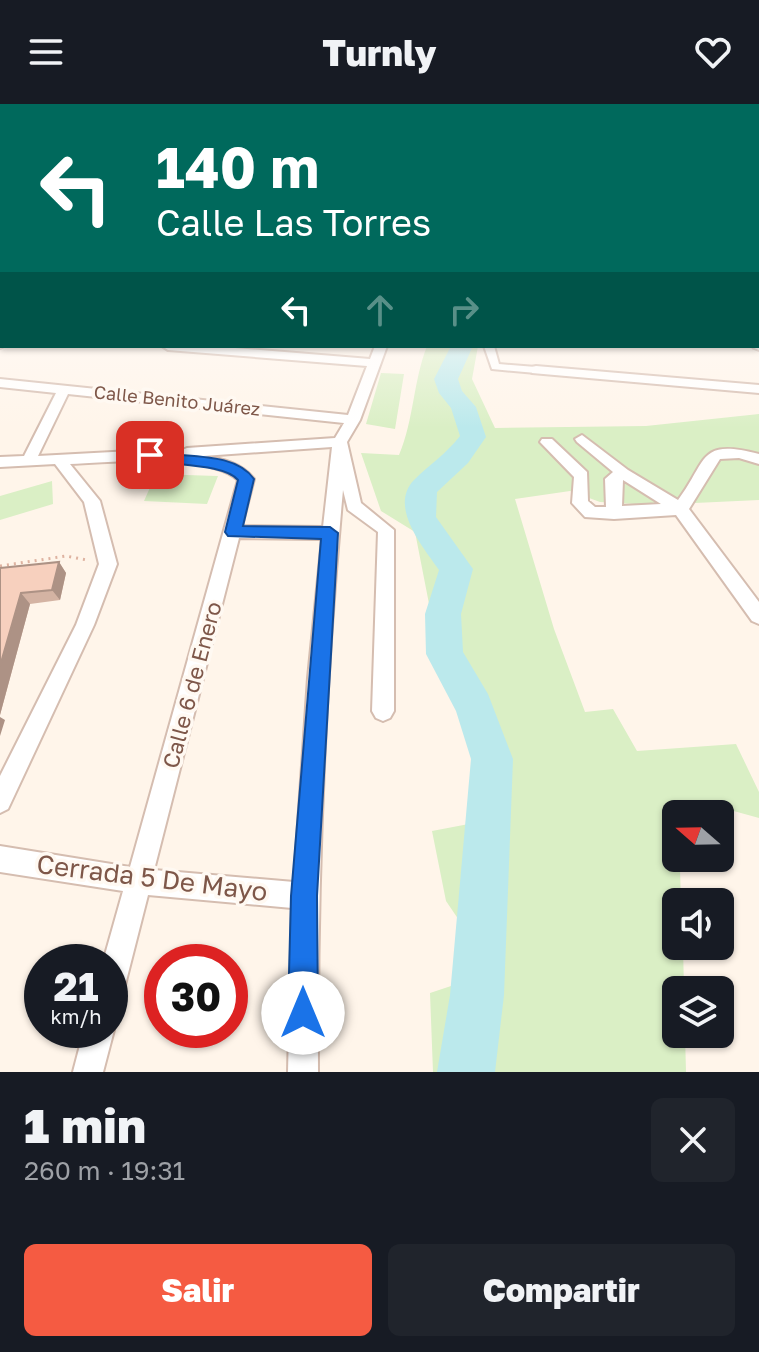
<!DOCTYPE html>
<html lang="es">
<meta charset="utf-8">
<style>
body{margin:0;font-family:"Golos Text",sans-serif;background:#20242c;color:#f1f3f6;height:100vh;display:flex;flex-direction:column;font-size:30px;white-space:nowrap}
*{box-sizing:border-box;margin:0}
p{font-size:26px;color:#9ea1a6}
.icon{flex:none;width:44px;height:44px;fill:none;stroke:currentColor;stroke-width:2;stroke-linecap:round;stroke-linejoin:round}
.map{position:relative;height:968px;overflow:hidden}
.drawer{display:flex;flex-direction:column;background:#171b24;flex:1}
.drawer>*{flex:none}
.banner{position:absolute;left:0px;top:0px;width:760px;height:244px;box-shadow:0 2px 6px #0004;background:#00695c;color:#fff;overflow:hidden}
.needle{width:52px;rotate:290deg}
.fabs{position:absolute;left:662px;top:696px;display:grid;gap:16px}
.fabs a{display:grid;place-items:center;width:72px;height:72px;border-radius:12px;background:#171b24;box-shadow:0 2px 6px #0004;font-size:40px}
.speed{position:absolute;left:24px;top:840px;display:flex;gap:16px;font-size:40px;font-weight:700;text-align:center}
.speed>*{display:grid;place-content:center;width:104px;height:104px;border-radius:50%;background:#171b24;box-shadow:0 2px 6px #0004;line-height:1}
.speed small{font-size:20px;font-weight:400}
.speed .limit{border:12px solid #d22;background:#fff;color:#111}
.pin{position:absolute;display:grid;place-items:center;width:68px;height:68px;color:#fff;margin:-34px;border-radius:16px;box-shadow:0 4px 12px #0006}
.me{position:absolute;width:88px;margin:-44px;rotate:0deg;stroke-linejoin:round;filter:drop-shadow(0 0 6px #0008)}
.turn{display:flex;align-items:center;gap:28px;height:168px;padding:0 24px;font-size:36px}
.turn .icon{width:104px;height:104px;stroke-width:2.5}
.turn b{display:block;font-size:56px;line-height:68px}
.lanes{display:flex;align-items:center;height:76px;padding:0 24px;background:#0003;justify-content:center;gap:40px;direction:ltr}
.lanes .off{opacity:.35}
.round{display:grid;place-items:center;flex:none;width:84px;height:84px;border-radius:12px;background:#20242c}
.summary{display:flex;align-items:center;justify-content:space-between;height:136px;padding:0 24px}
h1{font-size:48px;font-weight:800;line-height:60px}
.primary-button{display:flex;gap:16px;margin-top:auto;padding:16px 24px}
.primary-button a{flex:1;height:92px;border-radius:12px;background:#f55b42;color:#fff;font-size:32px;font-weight:800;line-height:92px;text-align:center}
.primary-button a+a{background:#20242c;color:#f1f3f6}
header{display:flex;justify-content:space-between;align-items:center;height:104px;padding:0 24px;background:#171b24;font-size:36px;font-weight:800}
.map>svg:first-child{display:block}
.green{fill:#daefc5}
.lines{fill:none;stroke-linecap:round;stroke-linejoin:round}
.river{fill:#bbe9ec;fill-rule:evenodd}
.pedestrian-casing{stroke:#d5bdb0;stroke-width:4}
.minor-casing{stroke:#d5bdb0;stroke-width:4}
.path{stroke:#deb2a0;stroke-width:3;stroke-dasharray:2 5;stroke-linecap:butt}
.pedestrian{fill:#fff;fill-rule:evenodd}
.minor{fill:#fff;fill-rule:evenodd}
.wall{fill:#d4b3a3}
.shaded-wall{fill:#ad9285}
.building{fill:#f7d0be;stroke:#ad9285;stroke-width:2}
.route{fill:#1a73e8;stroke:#114b97;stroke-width:2}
.labels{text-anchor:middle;stroke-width:7;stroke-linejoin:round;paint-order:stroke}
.far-street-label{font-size:18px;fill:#7e5749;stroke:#fff9f2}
.street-label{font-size:22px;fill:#7e5749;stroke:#fff9f2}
.near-street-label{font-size:26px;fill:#7e5749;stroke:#fff9f2}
</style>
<header><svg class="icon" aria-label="menu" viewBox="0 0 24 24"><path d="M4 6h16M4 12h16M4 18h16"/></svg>Turnly<svg class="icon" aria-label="heart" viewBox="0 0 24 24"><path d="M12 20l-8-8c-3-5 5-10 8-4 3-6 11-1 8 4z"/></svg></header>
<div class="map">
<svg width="759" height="968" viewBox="0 0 759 968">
<rect width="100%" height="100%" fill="#fff5ea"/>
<!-- green -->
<path class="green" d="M427,242h51l-6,33 23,49 151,-2 113,-12v86l-107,5 -52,-3 -30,-11 -55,8 39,130 31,83 28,-3 24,42 99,-7 23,48v26l-29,-8 -10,12v-8h-44v44h13l-9,11 1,33h-5v44h7l1,44h-8v44h9l1,38h-253l-3,-79 30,-10 9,-48 -23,-34 -14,-70 63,-12 -12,-61 -44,-103 -24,-123 -34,-21 -20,-58 38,2c15,-35 14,-73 28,-109z
M381,269l23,1 -9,55 -29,-5z
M156,370l61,2h1l-11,28 -63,-3z
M52,377l1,23 -53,16v-24z"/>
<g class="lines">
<!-- river -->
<path class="river" d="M451,242h22l-15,33 4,12 14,16 10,30 -18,26 -31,29 -1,25 37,52 -12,45 2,38 25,42 25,65 -9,236 -9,77h-58l13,-77 21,-236 -15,-48 -30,-57 -1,-40 14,-44c-15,-22 -51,-63 -25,-90 15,-15 32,-26 46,-44l-9,-28 -12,-15 -5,-14z"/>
<defs>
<path id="pedestrian" d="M484,242h10l5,18 37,3 5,3 -5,3 -44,-4z"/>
<path id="minor" d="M0,234l4,8 -4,2z
M759,238v8l-5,-2 -2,-2h6z
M162,242h49l159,13 5,-13h12l-27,74 -13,22 14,61 33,27v181l-4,7 -7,3 -7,-3 -4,-7 6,-179 -30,-22 -5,-20c-18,193 -26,387 -25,582h-30l4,-164 -144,-13 -24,94 -4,10 -10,4v-41h-7l20,-71 -123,-19v-26l130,21 108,-387c-29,-27 -128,-18 -168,-16l30,37 17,63 -23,61 -86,184 -8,4v-37l76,-151 23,-61 -15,-62 -29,-38 -55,3v-10l24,-1 32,-63 -56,-6v-8l348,36 19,-49 -199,-16zM68,290l276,29 -9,15 -148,10 -5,2 -1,5 -31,-5 -112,6zM332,343l-9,80 -81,-1 12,-47c-13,-16 -31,-20 -51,-23zM239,434l83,1 -14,139 -14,204 -140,-12z
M536,262l223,19v8l-227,-20v-6z
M582,331l46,35 50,30c30,-40 20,-62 81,-46v10l-20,-6 -19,1 -31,50 70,93v22l-7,-3 -76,-106 -62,4 -29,-2 -13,-14 2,-26 -34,-35 2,-3h10l35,33 1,29 7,6h11l-1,-28 8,-7 -36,-30 -2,-3zM623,376l38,24 -39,2z
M110,917l4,9 -11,42h-30l11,-42h26z"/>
</defs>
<!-- pedestrian casing -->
<use href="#pedestrian" class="pedestrian-casing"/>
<!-- minor casing -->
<use href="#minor" class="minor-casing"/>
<!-- path -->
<path class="path" d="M0,462l66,-10 21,4"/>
<!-- pedestrian -->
<use href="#pedestrian" class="pedestrian"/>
<!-- minor -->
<use href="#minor" class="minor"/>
</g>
<!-- wall -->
<path class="wall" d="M59,458l7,11 -6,27 -30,4 -30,111v-147z"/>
<!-- shaded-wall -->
<path class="shaded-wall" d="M59,458l7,11 -6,27 -8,-10z
M21,489l9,11 -30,111v-49z
M0,613l5,3 -5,16z"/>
<!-- building -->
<path class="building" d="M59,458l-7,28 -31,3 -21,73v-98z"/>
<!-- sky -->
<linearGradient id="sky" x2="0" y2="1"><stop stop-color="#96c9ea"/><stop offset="0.58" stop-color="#fffaf6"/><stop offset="1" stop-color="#fffaf6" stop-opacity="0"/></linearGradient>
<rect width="759" height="324" fill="url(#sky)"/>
<!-- route -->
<path class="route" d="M150,347c32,8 84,-1 104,28l-11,47 87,1 8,6 -21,363 1,117 -5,10 -10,5 -10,-5 -5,-10 3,-117 30,-357 -93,-3 -3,-4 13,-52c-14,-17 -69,-14 -93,-21l-2,-4z"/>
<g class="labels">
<!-- far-street labels -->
<g class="far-street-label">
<text transform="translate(177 297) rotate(6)" y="6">Calle Benito Juárez</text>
</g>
<!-- street labels -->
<g class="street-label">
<text transform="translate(192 581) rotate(-75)" y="8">Calle 6 de Enero</text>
</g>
<!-- near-street labels -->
<g class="near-street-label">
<text transform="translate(152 774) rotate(7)" y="9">Cerrada 5 De Mayo</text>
</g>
</g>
</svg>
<div class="fabs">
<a><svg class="needle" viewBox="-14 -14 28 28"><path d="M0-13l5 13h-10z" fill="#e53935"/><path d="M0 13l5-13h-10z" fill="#9ea1a6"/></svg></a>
<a><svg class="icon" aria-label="sound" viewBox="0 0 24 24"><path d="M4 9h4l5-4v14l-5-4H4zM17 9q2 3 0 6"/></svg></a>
<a><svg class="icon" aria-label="layers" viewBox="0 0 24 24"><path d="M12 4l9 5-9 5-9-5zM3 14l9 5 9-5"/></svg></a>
</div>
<div class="speed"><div>21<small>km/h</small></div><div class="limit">30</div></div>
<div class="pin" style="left:150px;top:351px;background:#d93025"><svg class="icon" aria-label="arrive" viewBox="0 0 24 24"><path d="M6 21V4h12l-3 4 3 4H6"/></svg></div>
<svg class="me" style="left:303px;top:909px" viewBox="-20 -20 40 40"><circle r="19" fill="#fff"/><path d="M0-13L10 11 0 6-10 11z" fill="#1a73e8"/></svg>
<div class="banner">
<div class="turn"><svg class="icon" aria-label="left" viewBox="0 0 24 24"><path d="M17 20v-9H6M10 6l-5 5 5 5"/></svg><div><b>140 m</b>Calle Las Torres</div></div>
<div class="lanes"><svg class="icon" aria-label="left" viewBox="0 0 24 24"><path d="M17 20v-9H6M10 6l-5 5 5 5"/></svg><svg class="icon off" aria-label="ahead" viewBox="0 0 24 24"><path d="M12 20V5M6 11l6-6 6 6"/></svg><svg class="icon off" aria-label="right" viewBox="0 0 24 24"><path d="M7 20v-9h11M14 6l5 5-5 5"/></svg></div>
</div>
</div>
<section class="drawer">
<div class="summary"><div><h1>1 min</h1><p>260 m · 19:31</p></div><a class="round"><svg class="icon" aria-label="close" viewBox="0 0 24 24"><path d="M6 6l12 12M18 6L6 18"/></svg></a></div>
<div class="primary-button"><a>Salir</a><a>Compartir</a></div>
</section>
